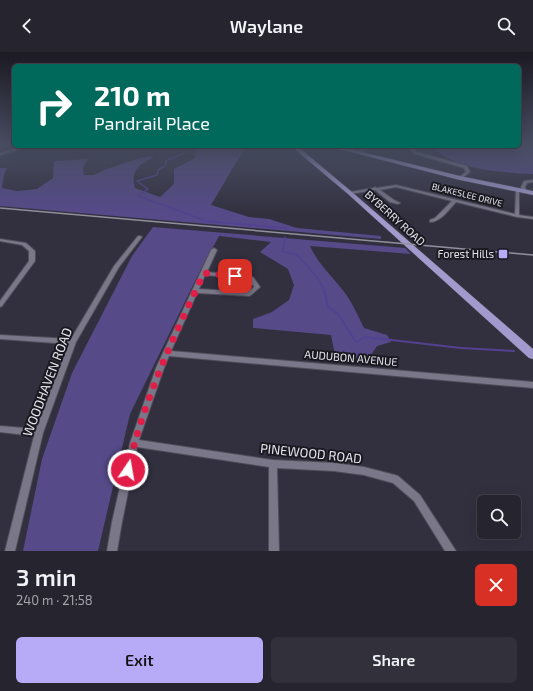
<!DOCTYPE html>
<meta charset="utf-8">
<style>
body{margin:0;font-family:"Exo 2",sans-serif;background:#32303b;color:#f1f3f6;height:100vh;display:flex;flex-direction:column;font-size:15px;white-space:nowrap}
*{box-sizing:border-box;margin:0}
p{font-size:13px;color:#a4a4aa}
.icon{flex:none;width:22px;height:22px;fill:none;stroke:currentColor;stroke-width:2;stroke-linecap:round;stroke-linejoin:round}
.map{position:relative;height:499px;overflow:hidden}
.side{display:flex;flex-direction:column;background:#26242f;flex:1}
.side>*{flex:none}
.banner{position:absolute;left:12px;top:12px;width:509px;height:84px;border-radius:6px;box-shadow:0 4px 16px #0002,0 0 0 1px #42414b;background:#00695c;color:#fff;overflow:hidden}
.controls{position:absolute;left:477px;top:443px;display:grid;gap:8px}
.controls a{display:grid;place-items:center;width:44px;height:44px;border-radius:6px;background:#26242f;box-shadow:0 4px 16px #0002,0 0 0 1px #42414b;font-size:20px}
.pin{position:absolute;display:grid;place-items:center;width:34px;height:34px;color:#fff;margin:-17px;border-radius:8px;box-shadow:0 2px 6px #0006}
.me{position:absolute;width:44px;margin:-22px;rotate:12deg;stroke-linejoin:round;filter:drop-shadow(0 0 3px #0008)}
.turn{display:flex;align-items:center;gap:14px;height:84px;padding:0 16px;font-size:18px}
.turn .icon{width:52px;height:52px;stroke-width:2.5}
.turn b{display:block;font-size:28px;line-height:34px}
.round{display:grid;place-items:center;flex:none;width:42px;height:42px;border-radius:6px;background:#32303b}
.summary{display:flex;align-items:center;justify-content:space-between;height:68px;padding:0 16px}
h1{font-size:24px;font-weight:600;line-height:30px}
.primary-button{display:flex;gap:8px;margin-top:auto;padding:8px 16px}
.primary-button a{flex:1;height:46px;border-radius:6px;background:#b7abf8;color:#111;font-size:16px;font-weight:600;line-height:46px;text-align:center}
.primary-button a+a{background:#32303b;color:#f1f3f6}
header{display:flex;justify-content:space-between;align-items:center;height:52px;padding:0 16px;background:#26242f;font-size:18px;font-weight:600}
.map>svg:first-child{display:block}
.green{fill:#564a89}
.lines{fill:none;stroke-linecap:round;stroke-linejoin:round}
.stream-far1{stroke:#534191;stroke-width:1.5}
.stream{stroke:#534191;stroke-width:2}
.street-casing{stroke:#4f4d59;stroke-width:2}
.primary-casing{stroke:#4f4d59;stroke-width:1}
.street{fill:#797788;fill-rule:evenodd}
.primary{fill:#a29acd;fill-rule:evenodd}
.rail{stroke:#91909c;stroke-width:1.5}
.route{stroke:#e11d48;stroke-width:7;stroke-dasharray:0 12.6}
.poi-dot{fill:#b7abf8;stroke:#1a1920;stroke-width:1.5}
.labels{text-anchor:middle;stroke-width:4;stroke-linejoin:round;paint-order:stroke}
.far-street-label{font-size:9px;fill:#e5e4ee;stroke:#1a1920}
.street-label{font-size:11px;fill:#e5e4ee;stroke:#1a1920}
.poi-label{font-size:11px;fill:#e5e4ee;stroke:#1a1920;text-anchor:end}
.near-street-label{font-size:13px;fill:#e5e4ee;stroke:#1a1920}
</style>
<header><svg class="icon" aria-label="back" viewBox="0 0 24 24"><path d="M15 5l-7 7 7 7"/></svg>Waylane<svg class="icon" aria-label="search" viewBox="0 0 24 24"><circle cx="10" cy="10" r="6"/><path d="M15 15l6 6"/></svg></header>
<div class="map">
<svg width="533" height="499" viewBox="0 0 533 499">
<rect width="100%" height="100%" fill="#32303f"/>
<!-- green -->
<path class="green" d="M519,92h14v30c-33,-2 -76,-3 -102,-28h88z
M197,94h44l3,5 -7,10 -26,44 38,12 20,2 28,9 84,8v3l-381,-33v-38h7l-3,7 -2,13 15,3 20,-2 16,-11 1,-17 34,-2 -5,8 1,8h10l10,-5 33,-11 13,-3 4,1c-15,8 -24,13 -19,31l25,9 14,-13v-15l21,-11z
M153,175l252,21 6,6 -101,-8c8,18 23,31 35,47 8,11 13,23 19,35l23,7 4,7 -14,4 -10,15 -31,-1 -5,-25 -78,-7v-9l19,-7 17,-12 5,-15 -6,-16 -28,-17 11,-10 -52,-6 -21,39 -68,139 -32,137h-75l19,-92 30,-86 60,-117z"/>
<g class="lines">
<!-- stream-far1 -->
<path class="stream-far1" d="M138,144l68,25 80,7v2
M138,144l10,-7 -11,-8 20,-6 1,-5 7,-4 1,-5 18,-8 8,-7
M285,185l-2,15 14,2c10,14 24,23 28,40"/>
<!-- stream -->
<path class="stream" d="M325,241l3,14 10,7 18,28 9,-5 96,11 53,3"/>
<defs>
<path id="street" d="M24,94h6l-30,9v-2z
M366,94h10l-6,1 -11,6 -3,-1z
M407,94h4l6,6 50,14 3,6 -9,7h-2v-2l7,-5 -2,-4 -49,-14z
M533,128v2l-6,1 -2,4 1,4 -3,1 -2,-5 3,-6z
M396,133l119,29 1,-24 3,-1v26l14,2v2l-16,-2 -61,-15c-7,7 -15,20 -26,20v-2l5,-2 17,-17 -56,-14 -16,3 14,10 6,3 -2,1 -8,-2 -15,-12 -25,4 -2,-1 2,-1 23,-4 2,-1 2,1z
M138,184h2l2,1 -23,30 -43,75 -33,91 -28,118h-10l29,-115 -34,-4v-6l36,3 33,-85 -69,-5v-4l71,4 43,-73z
M0,187l26,4 9,8v10l-33,45 -2,1v-6l29,-40v-10l-7,-6 -22,-4z
M214,196l3,2 -10,22 46,5 7,10 -9,8 -2,1 -52,-3 -26,58 362,31v6l-364,-32 -5,12 -25,72 134,20 61,3 30,4 31,8 3,1 22,19 36,56h-11l-31,-50 -21,-18 -29,-8 -30,-4 -57,-3 2,83h-10v-84l-132,-20 -15,75 -5,29h-10l5,-29 18,-79 26,-75 55,-118zM205,223l44,4 5,8 -6,5 -49,-3z"/>
<path id="primary" d="M291,94h6l55,46 181,157v10l-4,-1 -181,-164z
M328,94h9l123,30 73,15v4l-73,-15z"/>
</defs>
<!-- street casing -->
<use href="#street" class="street-casing"/>
<!-- primary casing -->
<use href="#primary" class="primary-casing"/>
<!-- street -->
<use href="#street" class="street"/>
<!-- primary -->
<use href="#primary" class="primary"/>
<!-- rail -->
<path class="rail" d="M0,156l533,47"/>
</g>
<!-- sky -->
<linearGradient id="sky" x2="0" y2="1"><stop stop-color="#1c1a23"/><stop offset="0.57" stop-color="#494e63"/><stop offset="1" stop-color="#494e63" stop-opacity="0"/></linearGradient>
<rect width="533" height="162" fill="url(#sky)"/>
<g class="lines">
<!-- route -->
<path class="route" d="M128,418c15,-69 46,-134 76,-197l31,3"/>
</g>
<!-- markers -->
<rect class="poi-dot" x="498" y="197" width="10" height="10" rx="2"/>
<g class="labels">
<!-- far-street labels -->
<g class="far-street-label">
<text transform="translate(467 143) rotate(14)" y="3">BLAKESLEE DRIVE</text>
</g>
<!-- street labels -->
<g class="street-label">
<text transform="translate(395 166) rotate(42)" y="4">BYBERRY ROAD</text>
<text transform="translate(351 306) rotate(5)" y="4">AUDUBON AVENUE</text>
</g>
<!-- poi labels -->
<g class="poi-label">
<text x="494" y="206">Forest Hills</text>
</g>
<!-- near-street labels -->
<g class="near-street-label">
<text transform="translate(47 330) rotate(-69)" y="5">WOODHAVEN ROAD</text>
<text transform="translate(311 401) rotate(6)" y="5">PINEWOOD ROAD</text>
</g>
</g>
</svg>
<div class="controls">
<a><svg class="icon" aria-label="search" viewBox="0 0 24 24"><circle cx="10" cy="10" r="6"/><path d="M15 15l6 6"/></svg></a>
</div>
<div class="pin" style="left:235px;top:224px;background:#d93025"><svg class="icon" aria-label="arrive" viewBox="0 0 24 24"><path d="M6 21V4h12l-3 4 3 4H6"/></svg></div>
<svg class="me" style="left:128px;top:418px" viewBox="-20 -20 40 40"><circle r="17" fill="#e11d48" stroke="#fff" stroke-width="3"/><path d="M0-11L8 9 0 5-8 9z" fill="#fff"/></svg>
<div class="banner">
<div class="turn"><svg class="icon" aria-label="right" viewBox="0 0 24 24"><path d="M7 20v-9h11M14 6l5 5-5 5"/></svg><div><b>210 m</b>Pandrail Place</div></div>
</div>
</div>
<section class="side">
<div class="summary"><div><h1>3 min</h1><p>240 m · 21:58</p></div><a class="round" style="background:#d93025;color:#fff"><svg class="icon" aria-label="close" viewBox="0 0 24 24"><path d="M6 6l12 12M18 6L6 18"/></svg></a></div>
<div class="primary-button"><a>Exit</a><a>Share</a></div>
</section>
